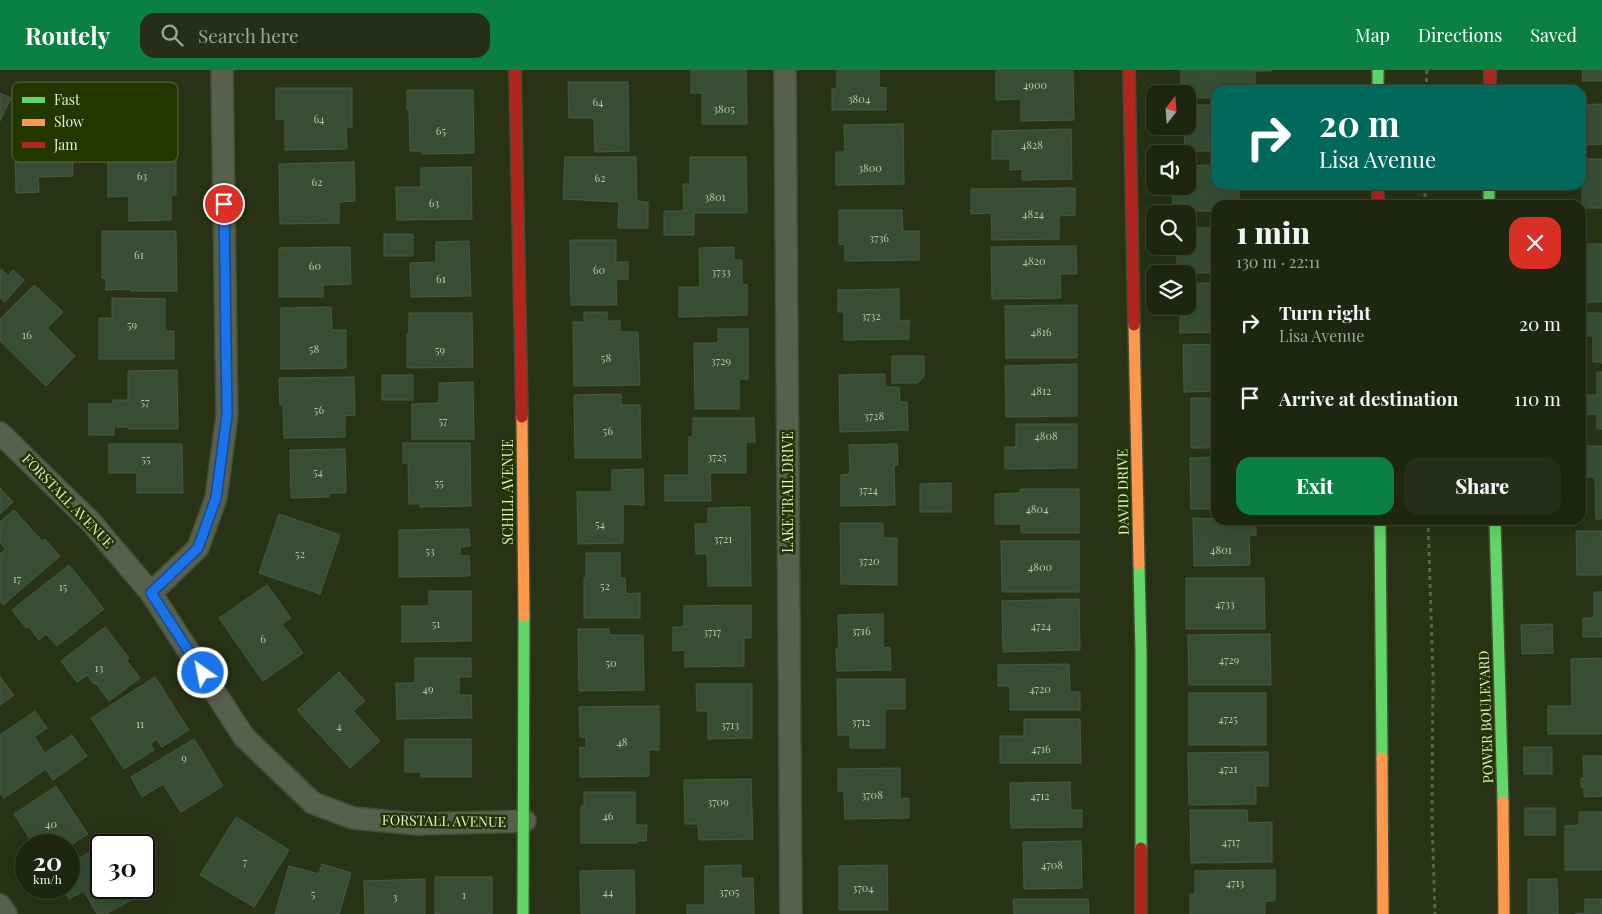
<!DOCTYPE html>
<meta charset="utf-8">
<style>
body{margin:0;font-family:"Playfair Display",serif;background:#262e19;color:#f1f3f6;height:100vh;display:flex;flex-direction:column;font-size:19px;white-space:nowrap}
*{box-sizing:border-box;margin:0}
p{font-size:16px;color:#a1a59f}
.icon{flex:none;width:28px;height:28px;fill:none;stroke:currentColor;stroke-width:2;stroke-linecap:round;stroke-linejoin:round}
.map{position:relative;flex:1;overflow:hidden}
.sheet{position:absolute;left:1211px;top:130px;width:375px;height:325px;display:flex;flex-direction:column;background:#1e2610;border-radius:15px;box-shadow:0 5px 20px #0002,0 0 0 1px #3c4330}
.sheet>*{flex:none}
.guide{position:absolute;left:1211px;top:15px;width:375px;height:105px;border-radius:15px;box-shadow:0 5px 20px #0002,0 0 0 1px #3c4330;background:#00695c;color:#fff;overflow:hidden}
.needle{width:32px;rotate:17deg}
.buttons{position:absolute;left:1146px;top:15px;display:grid;gap:10px}
.buttons a{display:grid;place-items:center;width:50px;height:50px;border-radius:10px;background:#1e2610;box-shadow:0 5px 20px #0002,0 0 0 1px #3c4330;font-size:25px}
.speed{position:absolute;left:15px;top:764px;display:flex;gap:10px;font-size:25px;font-weight:700;text-align:center}
.speed>*{display:grid;place-content:center;width:65px;height:65px;border-radius:50%;background:#1e2610;box-shadow:0 5px 20px #0002,0 0 0 1px #3c4330;line-height:1}
.speed small{font-size:12px;font-weight:400}
.speed .limit{border:2px solid #111;border-radius:8px;background:#fff;color:#111}
.pin{position:absolute;display:grid;place-items:center;width:42px;height:42px;color:#fff;margin:-21px;border:2px solid #fff;border-radius:50%;box-shadow:0 1px 5px #0007}
.me{position:absolute;width:55px;margin:-28px;rotate:327deg;stroke-linejoin:round;filter:drop-shadow(0 0 4px #0008)}
.turn{display:flex;align-items:center;gap:18px;height:105px;padding:0 25px;font-size:22px}
.turn .icon{width:65px;height:65px;stroke-width:2.5}
.turn b{display:block;font-size:35px;line-height:42px}
.round{display:grid;place-items:center;flex:none;width:52px;height:52px;border-radius:15px;background:#262e19}
.headline{display:flex;align-items:center;justify-content:space-between;height:85px;padding:0 25px}
h1{font-size:30px;font-weight:800;line-height:38px}
.button{display:flex;gap:10px;margin-top:auto;padding:10px 25px}
.button a{flex:1;height:58px;border-radius:15px;background:#0b8043;color:#fff;font-size:20px;font-weight:800;line-height:58px;text-align:center}
.button a+a{background:#262e19;color:#f1f3f6}
ul{padding:0;list-style:none}
li{display:flex;align-items:center;gap:15px;height:75px;padding:0 25px}
li div{flex:1}
li b{display:block;font-size:19px}
li em{font-style:normal}
header{display:flex;align-items:center;gap:30px;box-sizing:border-box;height:70px;padding:0 25px;background:#0b8043;color:#fff}
header strong{font-size:24px}
nav{display:flex;gap:28px;margin-inline-start:auto;font-size:18px}
.search{width:350px;height:45px;background:#262e19;display:flex;align-items:center;gap:12px;box-sizing:border-box;padding:0 18px;border-radius:15px;color:#a1a59f;font-size:19px}
.map>svg:first-child{display:block}
.building{fill:#374e34;stroke:#4c5944}
.lines{fill:none;stroke-linecap:round;stroke-linejoin:round}
.street-casing{stroke:#444d37;stroke-width:24}
.fast-casing{stroke:#444d37;stroke-width:14}
.slow-casing{stroke:#444d37;stroke-width:14}
.jam-casing{stroke:#444d37;stroke-width:14}
.path{stroke:#5b6350;stroke-width:3;stroke-dasharray:4 4;stroke-linecap:butt}
.street{stroke:#57604c;stroke-width:21}
.fast{stroke:#63d668;stroke-width:11}
.slow{stroke:#ff974d;stroke-width:11}
.jam{stroke:#b3261e;stroke-width:11}
.route-casing{stroke:#114b97;stroke-width:12}
.route{stroke:#1a73e8;stroke-width:9}
.labels{text-anchor:middle;stroke-width:5;stroke-linejoin:round;paint-order:stroke}
.number-label{font-size:11px;fill:#b6c7aa}
.street-label{font-size:14px;fill:#e1efd2;stroke:#223600}
.key{fill:#223600;stroke:#5b6e3f;stroke-width:1}
.key-label{font-size:14px;fill:#e1efd2}
</style>
<header>
<strong>Routely</strong>
<div class="search"><svg class="icon" aria-label="search" viewBox="0 0 24 24"><circle cx="10" cy="10" r="6"/><path d="M15 15l6 6"/></svg>Search here</div>
<nav><a>Map</a><a>Directions</a><a>Saved</a></nav>
</header>
<div class="map">
<svg width="1602" height="844" viewBox="0 0 1602 844">
<rect width="100%" height="100%" fill="#283315"/>
<!-- building -->
<path class="building" d="M691,0h55l1,54h-45v-31h-11z
M837,0h42v17l7,1v22h-54v-21h5z
M1181,0h90v1h-16v19h-39v8h-28v-4h-7z
M1583,0h19v11h-20z
M996,1h77l1,49 -53,1v-22l-25,1z
M568,12h60l1,69 -34,1 -1,-34h-25z
M276,18h76v39h-6l1,22 -62,1v-31h-9z
M407,20h66l1,63 -52,1v-3h-12l-1,-41h-2z
M0,23l11,5 -11,23z
M1602,34v40l-19,1 -1,-40z
M1188,35h28v46h-31l-1,-25h4z
M71,36l2,70 -35,1 1,15 -23,1 -1,-43h6l-1,-43z
M903,54l1,60 -68,1v-33h9l-1,-27z
M1071,59l1,50 -50,1v-11l-12,1v-11h-18v-28z
M565,87h71l1,44 11,1v26h-30l1,-26 -56,-3z
M690,87h56l1,56h-53v22h-30v-24h20l-1,-27h7z
M108,88h68v37h-5v25l-42,1v-25l-21,1z
M1581,89h21v49h-20v-22h-14v-1h13z
M354,92l1,39 -16,1v21l-59,1 -1,-60z
M1216,95v21h23v19h-23v6h-43l-1,-25h16v-20z
M471,97l1,52 -75,1 -1,-33h25v-19z
M1075,118v27l-16,1v23l-67,1 -1,-27 -20,1v-25z
M839,140h63l1,21h16v29l-74,1v-16l-6,-1z
M1188,158h28v45h-36v-3h-3v-24h11z
M102,161h74l1,60h-47v-2l-24,1v-12h-4z
M384,164h29v22h-29z
M570,170h46v22h12v17h-12l1,26h-46z
M469,171l2,55 -60,1 -1,-34 26,-1v-20z
M1581,174h21v58h-21z
M1076,176l1,28h-17l1,24 -69,1 -1,-52z
M350,177l1,37 -28,1v12h-44v-49z
M734,177v13h8v25l5,-1v31l-68,2v-30h21l-1,-39z
M1,199l7,7 5,-6 11,10 -19,22 -5,-4z
M1188,213h28v49l-36,1v-27h8z
M34,215l29,27 -16,16 28,28 -29,30 -46,-45v-22z
M899,219v32l10,-1v19l-65,1v-28h-6v-22z
M112,228l53,1v32h9v28h-75v-41h13z
M1077,235v53h-71l-1,-52z
M331,237l1,23h14v38l-65,1v-61z
M584,242h23v9h13v11h18l2,53 -66,1 -1,-64h11z
M409,243h63l1,54 -66,1v-34l2,-1z
M1581,243h21v51v-2h-9v-26h-12z
M718,259h30v50h-9v30h-44l-1,-66h24z
M1216,274v47l-32,1 -1,-47z
M892,286h32v20l-6,7h-26z
M1077,294v52l-71,1 -1,-51z
M177,300l1,59h-49v-2h-15v8h-25v-31h24v-4h15v-29z
M1597,302h5v57h-5v-15h-14v-19h14z
M885,304v13h14l1,15h7l1,28 -68,2 -1,-57z
M382,305h31v25h-31z
M354,307l1,38 -10,1v21l-61,1 -1,-33h-3l-1,-27z
M473,312l1,57h-62v-35l27,-1v-20z
M621,324v11h19l1,53h-66l-1,-63z
M1191,328h25v50h-25z
M693,348h61l1,24h-9v31h-36l1,28h-46v-26h24v-38h4z
M1016,354h61v44l-72,1v-22h11z
M403,373h67l1,63 -51,1v-3h-11l-1,-41h-5z
M109,374h73l1,49h-46v-20h-28z
M897,374l1,21h-4l1,40 -54,1v-31l9,-1 -1,-29z
M1581,376h21v73h-6l-1,-42h-14z
M345,379l1,44h-17v4l-38,1 -1,-48z
M1216,387v52h-25l-1,-51z
M643,399l1,36 -21,-1v39l-45,1 -1,-52h35v-22z
M951,413v29h-31v-28z
M0,418l13,14 -13,12z
M1020,419h59v44h-58v-9h-26v-30l25,-1z
M750,437l1,79h-43l-1,-32h-11l-1,-30h13v-16z
M14,440l28,31 3,-2 15,17 -57,49 -3,-3v-48l6,-5 -6,-6v-21z
M279,444l61,21 -20,59 -61,-21z
M1193,448l63,2v15l-7,1 1,29 -56,1z
M840,453h43v15h14v47l-56,-1z
M469,459l1,17 -10,1v9h9l1,20 -71,1v-47z
M1576,461h26v44h-25z
M1001,471h78v51h-77z
M586,483h34v25h5l1,16 14,-1v25h-56v-40h2z
M69,495l35,44 -47,37 -11,-12 -7,6 -11,-14 -2,2 -14,-18z
M1186,508h78l1,51h-79z
M267,515l24,33 -9,6 21,29 -40,28 -44,-63z
M429,521h42v50l-69,1v-36h27z
M1594,522h8v45h-19v-19h11z
M1079,529l1,51 -77,2 -1,-51z
M751,535v33h-7v28l-59,1v-17l-12,1v-24h11v-21z
M883,544v34l7,-1 1,23 -54,1 -1,-23h3l-1,-33z
M1552,554l1,29 -31,1 -1,-29z
M105,557l24,31 -3,2 14,18 -31,23 -13,-18 -2,1 -7,-9 -10,7 -16,-21z
M578,559h31v6h34l1,55 -65,1z
M1270,564l1,51h-82l-1,-50z
M415,588h56v19h-12v18h12l1,23 -75,1 -1,-36h19z
M1602,588v76h-54v-28h24l-1,-47z
M1069,594l1,28h10v18h-70v-24h-12v-21z
M339,602l26,29 -12,10 27,30 -30,27 -53,-58z
M0,607l14,18 -14,10z
M155,607l34,53 -27,17 -6,-8 -6,5 4,6 -30,19 -33,-51z
M837,609h68v30h-20v39h-35v-13h-12z
M696,614h56v54l-44,1v-28h-11z
M1189,623h77v52h-77z
M659,636v44h-10v26l-69,1v-30l6,1v-11h-6l-1,-30z
M35,641l12,17 -13,9 11,16 27,-18 15,21 -34,24 -7,-11 -42,29 -4,-5v-58z
M1024,649h56l1,44h-81v-27h24z
M194,669l29,47 -42,26 -18,-28 -21,13 -11,-20z
M405,669h66v38h-50v-5h-16z
M1524,677h28v27h-28z
M1268,682v34h-12v18l-67,1 -1,-52z
M1583,686h19v40l-18,1v-10h-3v-9h3z
M900,698v31l9,-1v20l-64,1 -1,-28h-6v-22z
M751,709l2,60 -54,1 -1,-16h-13l-1,-44z
M1070,712l1,28h11v17l-71,1 -1,-45z
M56,716l32,48 -19,12v-1h-35l-20,-31z
M584,722h51v33h12l-1,16h-9v2h-56v-37h3z
M1525,738h30v27h-30z
M1190,740h57l1,13 24,-1v40l-81,1z
M1579,742h23v58h-37v-44l14,-1z
M236,747l53,33 -35,57 -54,-32z
M1081,771l1,47 -58,1 -1,-47z
M101,776v42h34l5,7 -34,19h-9l-13,-23 -15,8 -6,-11h6v-24z
M322,794l29,9 -12,41h-64l14,-48 30,8z
M741,795v13h12l1,36h-67v-9h18v-39z
M887,795l1,45h-49v-44z
M634,800l1,44h-54l-1,-43z
M1275,800v31h-10v13h-75v-20h5v-23z
M435,807h57v37h-57z
M425,809v35h-60l-1,-33z
M1528,809h29l1,35h-30z
M1013,829h75l1,15h-75z
M1585,829h17v15h-28l11,-1z"/>
<g class="lines">
<defs>
<path id="street" d="M785,0l6,844
M0,363l90,88 61,72 93,144 69,66 40,15 64,6 108,-3
M151,523l47,-45 18,-50 11,-83 -5,-345
M0,835l6,9"/>
<path id="fast" d="M1378,0v20
M1489,115v20
M1380,450l2,238
M1495,450l8,282
M1139,494l2,89v195
M523,844l1,-298"/>
<path id="slow" d="M1134,255l5,239
M522,347l2,199
M1382,688l1,156
M1503,732l1,112"/>
<path id="jam" d="M515,0l7,347
M1129,0l5,255
M1490,0v20
M1378,115v20
M1141,778v66"/>
</defs>
<!-- street casing -->
<use href="#street" class="street-casing"/>
<!-- fast casing -->
<use href="#fast" class="fast-casing"/>
<!-- slow casing -->
<use href="#slow" class="slow-casing"/>
<!-- jam casing -->
<use href="#jam" class="jam-casing"/>
<!-- path -->
<path class="path" d="M1426,20l1,-20
M1425,115v20
M1428,450l5,155 -1,142 3,97"/>
<!-- street -->
<use href="#street" class="street"/>
<!-- fast -->
<use href="#fast" class="fast"/>
<!-- slow -->
<use href="#slow" class="slow"/>
<!-- jam -->
<use href="#jam" class="jam"/>
</g>
<g class="lines">
<defs>
<path id="route" d="M203,603l-52,-80 47,-45 18,-50 11,-83 -3,-211"/>
</defs>
<!-- route casing -->
<use href="#route" class="route-casing"/>
<!-- route -->
<use href="#route" class="route"/>
</g>
<g class="labels">
<!-- number labels -->
<g class="number-label">
<text x="1035" y="19">4900</text>
<text x="859" y="33">3804</text>
<text x="598" y="36">64</text>
<text x="724" y="43">3805</text>
<text x="319" y="53">64</text>
<text x="441" y="65">65</text>
<text x="1032" y="79">4828</text>
<text x="870" y="102">3800</text>
<text x="142" y="110">63</text>
<text x="600" y="112">62</text>
<text x="317" y="116">62</text>
<text x="715" y="131">3801</text>
<text x="434" y="137">63</text>
<text x="1033" y="148">4824</text>
<text x="879" y="172">3736</text>
<text x="139" y="189">61</text>
<text x="1034" y="195">4820</text>
<text x="315" y="200">60</text>
<text x="599" y="204">60</text>
<text x="721" y="206">3733</text>
<text x="441" y="213">61</text>
<text x="871" y="250">3732</text>
<text x="132" y="259">59</text>
<text x="1041" y="266">4816</text>
<text x="27" y="269">16</text>
<text x="314" y="283">58</text>
<text x="440" y="284">59</text>
<text x="606" y="292">58</text>
<text x="721" y="295">3729</text>
<text x="1041" y="325">4812</text>
<text x="145" y="336">57</text>
<text x="319" y="344">56</text>
<text x="874" y="350">3728</text>
<text x="443" y="355">57</text>
<text x="608" y="365">56</text>
<text x="1046" y="370">4808</text>
<text x="717" y="391">3725</text>
<text x="146" y="393">55</text>
<text x="318" y="406">54</text>
<text x="439" y="417">55</text>
<text x="868" y="424">3724</text>
<text x="1037" y="443">4804</text>
<text x="600" y="458">54</text>
<text x="723" y="473">3721</text>
<text x="1221" y="484">4801</text>
<text x="430" y="485">53</text>
<text x="300" y="488">52</text>
<text x="869" y="495">3720</text>
<text x="1040" y="501">4800</text>
<text x="17" y="513">17</text>
<text x="605" y="520">52</text>
<text x="63" y="521">15</text>
<text x="1225" y="538">4733</text>
<text x="436" y="558">51</text>
<text x="1041" y="560">4724</text>
<text x="861" y="565">3716</text>
<text x="712" y="566">3717</text>
<text x="263" y="573">6</text>
<text x="1229" y="594">4729</text>
<text x="611" y="597">50</text>
<text x="99" y="602">13</text>
<text x="428" y="623">49</text>
<text x="1040" y="623">4720</text>
<text x="1228" y="653">4725</text>
<text x="861" y="656">3712</text>
<text x="140" y="658">11</text>
<text x="730" y="659">3713</text>
<text x="339" y="660">4</text>
<text x="622" y="676">48</text>
<text x="1041" y="683">4716</text>
<text x="184" y="692">9</text>
<text x="1228" y="703">4721</text>
<text x="872" y="729">3708</text>
<text x="1040" y="730">4712</text>
<text x="718" y="736">3709</text>
<text x="608" y="750">46</text>
<text x="51" y="758">40</text>
<text x="1231" y="776">4717</text>
<text x="245" y="796">7</text>
<text x="1052" y="799">4708</text>
<text x="1235" y="817">4713</text>
<text x="863" y="822">3704</text>
<text x="608" y="826">44</text>
<text x="729" y="826">3705</text>
<text x="313" y="828">5</text>
<text x="464" y="829">1</text>
<text x="395" y="831">3</text>
</g>
<!-- street labels -->
<g class="street-label">
<text transform="translate(508 422) rotate(-90)" y="5">SCHILL AVENUE</text>
<text transform="translate(788 422) rotate(-90)" y="5">LAKE TRAIL DRIVE</text>
<text transform="translate(1123 422) rotate(-91)" y="5">DAVID DRIVE</text>
<text transform="translate(68 431) rotate(46)" y="5">FORSTALL AVENUE</text>
<text transform="translate(1486 647) rotate(-92)" y="5">POWER BOULEVARD</text>
<text transform="translate(444 751) rotate(1)" y="5">FORSTALL AVENUE</text>
</g>
</g>
<!-- legend -->
<rect x="12" y="12" width="166" height="80" rx="8" class="key"/>
<rect x="22" y="27" width="23" height="6" fill="#63d668"/>
<rect x="22" y="49" width="23" height="7" fill="#ff974d"/>
<rect x="22" y="72" width="23" height="6" fill="#b3261e"/>
<g class="key-label">
<text x="54" y="35">Fast</text>
<text x="54" y="57">Slow</text>
<text x="54" y="80">Jam</text>
</g>
</svg>
<div class="buttons">
<a><svg class="needle" viewBox="-14 -14 28 28"><path d="M0-13l5 13h-10z" fill="#e53935"/><path d="M0 13l5-13h-10z" fill="#a1a59f"/></svg></a>
<a><svg class="icon" aria-label="sound" viewBox="0 0 24 24"><path d="M4 9h4l5-4v14l-5-4H4zM17 9q2 3 0 6"/></svg></a>
<a><svg class="icon" aria-label="search" viewBox="0 0 24 24"><circle cx="10" cy="10" r="6"/><path d="M15 15l6 6"/></svg></a>
<a><svg class="icon" aria-label="layers" viewBox="0 0 24 24"><path d="M12 4l9 5-9 5-9-5zM3 14l9 5 9-5"/></svg></a>
</div>
<div class="speed"><div>20<small>km/h</small></div><div class="limit">30</div></div>
<div class="pin" style="left:224px;top:134px;background:#d93025"><svg class="icon" aria-label="arrive" viewBox="0 0 24 24"><path d="M6 21V4h12l-3 4 3 4H6"/></svg></div>
<svg class="me" style="left:203px;top:603px" viewBox="-20 -20 40 40"><circle r="17" fill="#1a73e8" stroke="#fff" stroke-width="3"/><path d="M0-11L8 9 0 5-8 9z" fill="#fff"/></svg>
<div class="guide">
<div class="turn"><svg class="icon" aria-label="right" viewBox="0 0 24 24"><path d="M7 20v-9h11M14 6l5 5-5 5"/></svg><div><b>20 m</b>Lisa Avenue</div></div>
</div>
<section class="sheet">
<div class="headline"><div><h1>1 min</h1><p>130 m · 22:11</p></div><a class="round" style="background:#d93025;color:#fff"><svg class="icon" aria-label="close" viewBox="0 0 24 24"><path d="M6 6l12 12M18 6L6 18"/></svg></a></div>
<ul>
<li><svg class="icon" aria-label="right" viewBox="0 0 24 24"><path d="M7 20v-9h11M14 6l5 5-5 5"/></svg><div><b>Turn right</b><p>Lisa Avenue</p></div><em>20 m</em></li>
<li><svg class="icon" aria-label="arrive" viewBox="0 0 24 24"><path d="M6 21V4h12l-3 4 3 4H6"/></svg><div><b>Arrive at destination</b></div><em>110 m</em></li>
</ul>
<div class="button"><a>Exit</a><a>Share</a></div>
</section>
</div>
